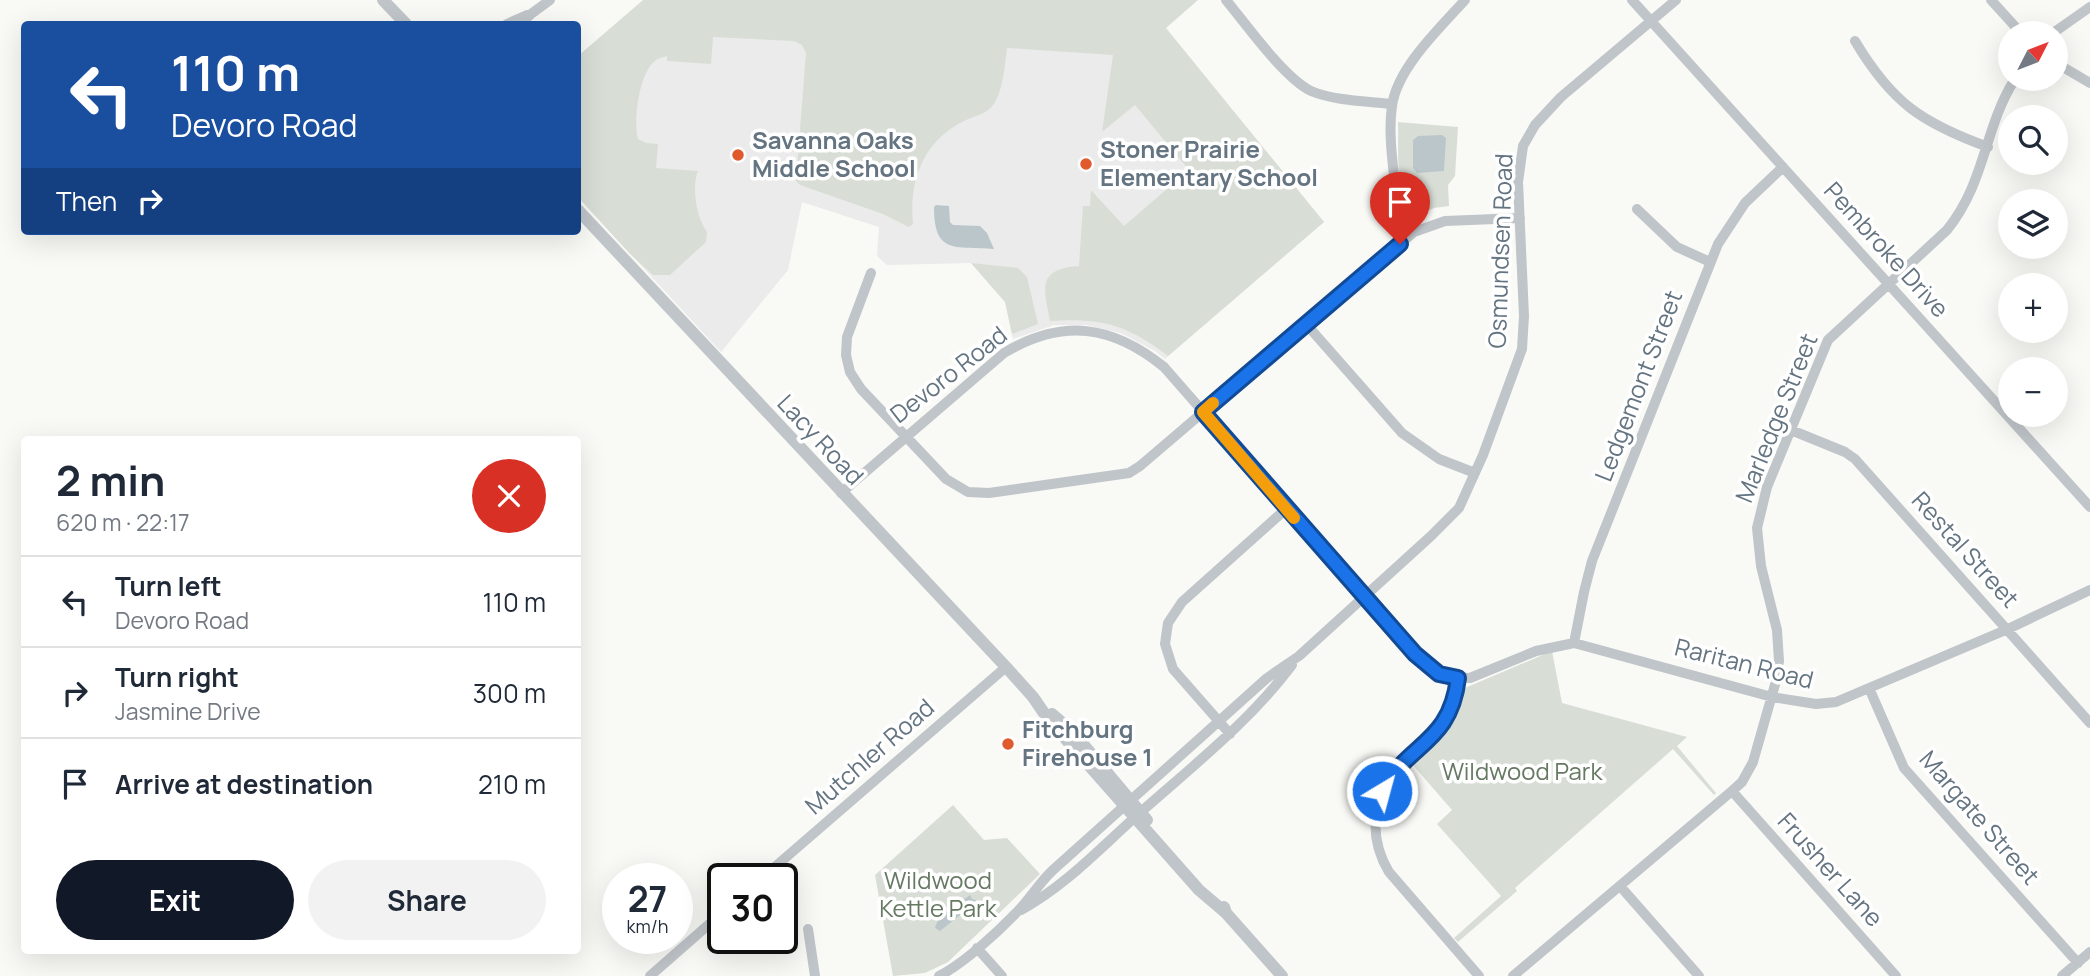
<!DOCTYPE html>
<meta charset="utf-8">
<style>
body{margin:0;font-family:Manrope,sans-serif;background:#f2f2f3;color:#1f2937;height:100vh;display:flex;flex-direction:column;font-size:26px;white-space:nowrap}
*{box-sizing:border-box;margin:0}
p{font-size:23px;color:#747a83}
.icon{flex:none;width:38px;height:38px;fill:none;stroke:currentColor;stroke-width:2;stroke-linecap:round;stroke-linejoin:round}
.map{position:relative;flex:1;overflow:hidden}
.drawer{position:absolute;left:21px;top:436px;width:560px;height:518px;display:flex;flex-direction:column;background:#fff;border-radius:7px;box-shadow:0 7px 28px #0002}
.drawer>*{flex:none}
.hud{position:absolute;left:21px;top:21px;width:560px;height:214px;border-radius:7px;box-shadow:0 7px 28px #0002;background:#1a4fa0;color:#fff;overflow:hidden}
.needle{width:46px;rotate:48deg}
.tools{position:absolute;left:1998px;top:21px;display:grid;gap:14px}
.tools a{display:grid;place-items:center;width:70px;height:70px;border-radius:50%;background:#fff;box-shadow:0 7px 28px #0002;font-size:35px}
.speed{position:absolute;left:602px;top:863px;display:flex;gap:14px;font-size:35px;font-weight:700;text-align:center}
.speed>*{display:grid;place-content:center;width:91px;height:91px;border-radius:50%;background:#fff;box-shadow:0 7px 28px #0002;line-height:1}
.speed small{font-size:18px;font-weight:400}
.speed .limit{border:4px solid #111;border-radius:10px;background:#fff;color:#111}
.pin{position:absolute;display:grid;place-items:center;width:60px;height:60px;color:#fff;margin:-72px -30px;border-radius:50% 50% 50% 0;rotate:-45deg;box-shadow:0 0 7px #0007}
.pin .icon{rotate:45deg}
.me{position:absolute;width:77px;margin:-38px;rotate:37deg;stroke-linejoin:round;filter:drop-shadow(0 0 5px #0008)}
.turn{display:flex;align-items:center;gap:24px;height:147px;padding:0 35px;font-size:32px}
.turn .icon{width:91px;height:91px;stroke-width:2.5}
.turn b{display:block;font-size:49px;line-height:60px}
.then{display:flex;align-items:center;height:66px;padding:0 35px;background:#0003;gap:14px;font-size:26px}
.round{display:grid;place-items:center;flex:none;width:74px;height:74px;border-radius:37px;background:#f2f2f3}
.headline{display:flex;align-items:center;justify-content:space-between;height:119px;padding:0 35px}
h1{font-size:42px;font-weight:700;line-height:52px}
.action{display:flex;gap:14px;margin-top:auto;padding:14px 35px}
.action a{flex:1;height:80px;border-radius:42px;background:#111827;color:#fff;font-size:28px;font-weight:700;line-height:80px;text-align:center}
.action a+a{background:#f2f2f3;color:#1f2937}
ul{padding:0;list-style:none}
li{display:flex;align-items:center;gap:21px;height:91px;padding:0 35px;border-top:2px solid #e0e1e3}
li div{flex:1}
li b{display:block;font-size:26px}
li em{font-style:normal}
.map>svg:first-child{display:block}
.built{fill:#eaebea}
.green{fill:#d8ded6}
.water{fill:#bbc6cb}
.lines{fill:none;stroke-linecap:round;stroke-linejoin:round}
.minor{stroke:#c0c5c9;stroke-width:10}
.tertiary{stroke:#c0c5c9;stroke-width:12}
.route-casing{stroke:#114b97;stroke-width:18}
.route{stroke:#1a73e8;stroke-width:12}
.slow{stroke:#f59e0b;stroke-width:12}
.poi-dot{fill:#e15a2e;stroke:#fff;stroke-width:2.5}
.labels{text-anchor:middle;stroke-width:7;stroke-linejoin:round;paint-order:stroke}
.poi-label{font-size:24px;font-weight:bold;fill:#647481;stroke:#fff;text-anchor:start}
.street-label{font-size:24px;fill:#647481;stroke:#fff}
.park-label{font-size:24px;fill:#667963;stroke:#fff}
</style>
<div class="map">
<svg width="2090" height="976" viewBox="0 0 2090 976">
<rect width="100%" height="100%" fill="#f9f9f6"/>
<!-- built -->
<path class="built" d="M643,0h499l182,222 -159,137 -10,-8 -34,-18 -35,-8h-32l-41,14 -8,-37 -34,-39 -84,2 -10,-9 2,-29 -77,-25 -14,68 -67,82 -143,-155z"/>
<!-- green -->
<path class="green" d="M643,0h555l-32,28 158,194 -156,134c-42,-32 -67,-38 -118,-35 -6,-32 -14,-52 29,-55l4,-60h7l1,-16 33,36 65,-56 -54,-65 -33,27 11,-77 -106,-7c-2,15 -4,45 -14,57 -7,10 -23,12 -33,18 -38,21 -51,59 -47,101l-4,3 -26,-13 -83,-29 -4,-4 10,-128 -4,-8 -8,-4 -81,-4 -2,27 -44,-3v-5c-1,0 -10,3 -11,4 -17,12 -23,61 -18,79l8,4 12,1 -2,24 42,3c-7,16 -1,48 9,61l-1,10 -36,33h-17l-23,-21 -52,-57v-141z
M1398,122l60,5 -3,49 -7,9 1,21 -15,2 -21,9c-19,-26 -14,-65 -15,-95z
M971,263l47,5 9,9 11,47 -26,10 -7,-32z
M1552,651l10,52 125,34 -10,9 39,47 -2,2 -41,-46 -158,139 2,3 -59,51 -4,-4 47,-42 -64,-72 15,-14 -40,-46 38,-36 15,-40z
M953,805l31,35 23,-2 33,36 -92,88 -23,11 -32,3 -18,-101z"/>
<!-- water -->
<path class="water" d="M1442,135l4,3 -2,33 -27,2 -4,-5v-28l5,-4z
M936,205l13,1 1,16 3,3 27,1 7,7 7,16c-39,-3 -60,6 -60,-42z
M970,895l2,4 6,2 -38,30 -5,-3c5,-17 23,-23 35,-33z"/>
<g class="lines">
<!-- minor -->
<path class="minor" d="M1226,0c20,24 58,78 85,91 24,10 55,10 81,13
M1632,0l458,507
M1991,0l30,33
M507,24l20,-9
M520,24l11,-10 19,-14
M2053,33l37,-26
M1855,41c37,62 67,82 133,106
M2056,63l34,20
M1637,209l40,38 33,15
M1414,232l-16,-30 -2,-9c-3,-28 -8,-59 -4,-87 5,-38 48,-78 73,-106
M871,273l-24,64 -1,18 4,17 11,17 85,90 22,13 21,1 140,-20 11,-7 274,-234 31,-11 75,-3
M1307,325l95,108 37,26 36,14
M1791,430l54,22 10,7 235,264
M841,493l163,-140c59,-35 108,-28 160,14l251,287 14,13 17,10 24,1 66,-27 38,-8 198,54 44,7 20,-2 172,-73 82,-39
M1574,643l10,-51 8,-31 126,-317 27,-41 38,-36
M1458,678c-2,17 -6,33 -15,47 -11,17 -30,28 -44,41 -29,29 -30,73 -10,106l90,104
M1869,688l35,80 174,195
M1230,734l-57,-65 -8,-25 3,-21 14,-21 104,-93
M1732,791l164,185
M762,878l244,-211
M1620,886l79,90
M1021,910c46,-25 82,-65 121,-99 52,-46 108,-90 150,-146
M808,929l7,47
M977,948l25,28
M650,976l73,-64
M939,976c24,-12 59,-44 78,-64 13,-13 22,-29 36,-42l214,-192 32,-22 132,-120 28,-28 24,-53 39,-106 2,-33 -6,-134 5,-36 12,-21 26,-28 115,-97
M1513,976l219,-185 10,-9 11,-20 23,-81 3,-20 -2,-31 -16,-64 -4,-38 10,-41 61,-147 119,-110c39,-48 37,-103 68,-151
M2062,976l28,-24"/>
<!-- tertiary -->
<path class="tertiary" d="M383,0l23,24
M578,210l428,457 27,30 15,22 151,171 27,23
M1052,714l20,17 75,89
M1224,907l2,6 56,63"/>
</g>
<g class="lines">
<defs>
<path id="route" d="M1382,791c27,-49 68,-47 76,-113l-19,-4 -24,-20 -212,-242 197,-168"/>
</defs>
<!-- route casing -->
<use href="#route" class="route-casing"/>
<!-- route -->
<use href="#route" class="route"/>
<!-- slow -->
<path class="slow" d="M1213,403l-10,9 91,106"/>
</g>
<!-- markers -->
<g class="poi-dot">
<circle cx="738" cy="155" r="7"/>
<circle cx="1086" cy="164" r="7"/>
<circle cx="1008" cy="744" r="7"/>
</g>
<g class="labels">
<!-- poi labels -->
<g class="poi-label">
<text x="752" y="149">Savanna Oaks<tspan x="752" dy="28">Middle School</tspan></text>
<text x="1100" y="158">Stoner Prairie<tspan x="1100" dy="28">Elementary School</tspan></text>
<text x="1022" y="738">Fitchburg<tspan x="1022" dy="28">Firehouse 1</tspan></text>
</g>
<!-- street labels -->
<g class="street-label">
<text transform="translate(1886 250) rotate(48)" y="8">Pembroke Drive</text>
<text transform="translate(1501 251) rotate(-88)" y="8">Osmundsen Road</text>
<text transform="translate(949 375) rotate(-38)" y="8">Devoro Road</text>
<text transform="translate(1639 386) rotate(-69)" y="8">Ledgemont Street</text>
<text transform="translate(1777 418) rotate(-68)" y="8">Marledge Street</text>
<text transform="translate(820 440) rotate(47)" y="8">Lacy Road</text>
<text transform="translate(1965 550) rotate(48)" y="8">Restal Street</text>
<text transform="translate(1744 664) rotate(14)" y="8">Raritan Road</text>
<text transform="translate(870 757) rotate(-41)" y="8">Mutchler Road</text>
<text transform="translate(1979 818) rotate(49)" y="8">Margate Street</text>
<text transform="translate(1830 870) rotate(48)" y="8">Frusher Lane</text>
</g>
<!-- park labels -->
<g class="park-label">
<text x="1522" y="780">Wildwood Park</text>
<text x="938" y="889">Wildwood<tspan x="938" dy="28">Kettle Park</tspan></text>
</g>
</g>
</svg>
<div class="tools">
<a><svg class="needle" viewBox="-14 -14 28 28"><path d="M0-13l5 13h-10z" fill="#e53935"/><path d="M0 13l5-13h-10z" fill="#747a83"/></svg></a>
<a><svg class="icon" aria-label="search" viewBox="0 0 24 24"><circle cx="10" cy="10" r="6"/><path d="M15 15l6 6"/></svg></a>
<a><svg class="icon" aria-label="layers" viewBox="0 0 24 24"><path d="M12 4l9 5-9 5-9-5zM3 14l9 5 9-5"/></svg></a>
<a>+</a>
<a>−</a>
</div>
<div class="speed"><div>27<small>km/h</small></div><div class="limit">30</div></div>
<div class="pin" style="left:1400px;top:244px;background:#d93025"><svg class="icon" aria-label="arrive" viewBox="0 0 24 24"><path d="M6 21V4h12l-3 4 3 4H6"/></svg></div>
<svg class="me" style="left:1382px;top:791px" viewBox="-20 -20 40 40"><circle r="17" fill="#1a73e8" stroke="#fff" stroke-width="3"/><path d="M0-11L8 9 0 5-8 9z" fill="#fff"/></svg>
<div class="hud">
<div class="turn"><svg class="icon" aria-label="left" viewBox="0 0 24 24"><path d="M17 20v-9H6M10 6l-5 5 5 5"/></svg><div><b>110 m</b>Devoro Road</div></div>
<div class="then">Then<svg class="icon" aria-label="right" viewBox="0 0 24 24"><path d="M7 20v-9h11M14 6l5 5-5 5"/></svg></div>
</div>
<section class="drawer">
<div class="headline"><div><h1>2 min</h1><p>620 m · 22:17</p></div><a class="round" style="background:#d93025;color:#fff"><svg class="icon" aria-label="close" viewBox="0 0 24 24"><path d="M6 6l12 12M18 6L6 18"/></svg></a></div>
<ul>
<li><svg class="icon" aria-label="left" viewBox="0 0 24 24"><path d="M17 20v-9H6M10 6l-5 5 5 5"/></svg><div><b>Turn left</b><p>Devoro Road</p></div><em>110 m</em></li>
<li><svg class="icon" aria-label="right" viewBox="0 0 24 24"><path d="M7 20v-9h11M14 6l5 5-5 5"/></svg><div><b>Turn right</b><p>Jasmine Drive</p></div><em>300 m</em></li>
<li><svg class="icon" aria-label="arrive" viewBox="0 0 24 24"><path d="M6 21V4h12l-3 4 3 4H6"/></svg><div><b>Arrive at destination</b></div><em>210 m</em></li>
</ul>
<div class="action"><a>Exit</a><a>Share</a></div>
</section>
</div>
